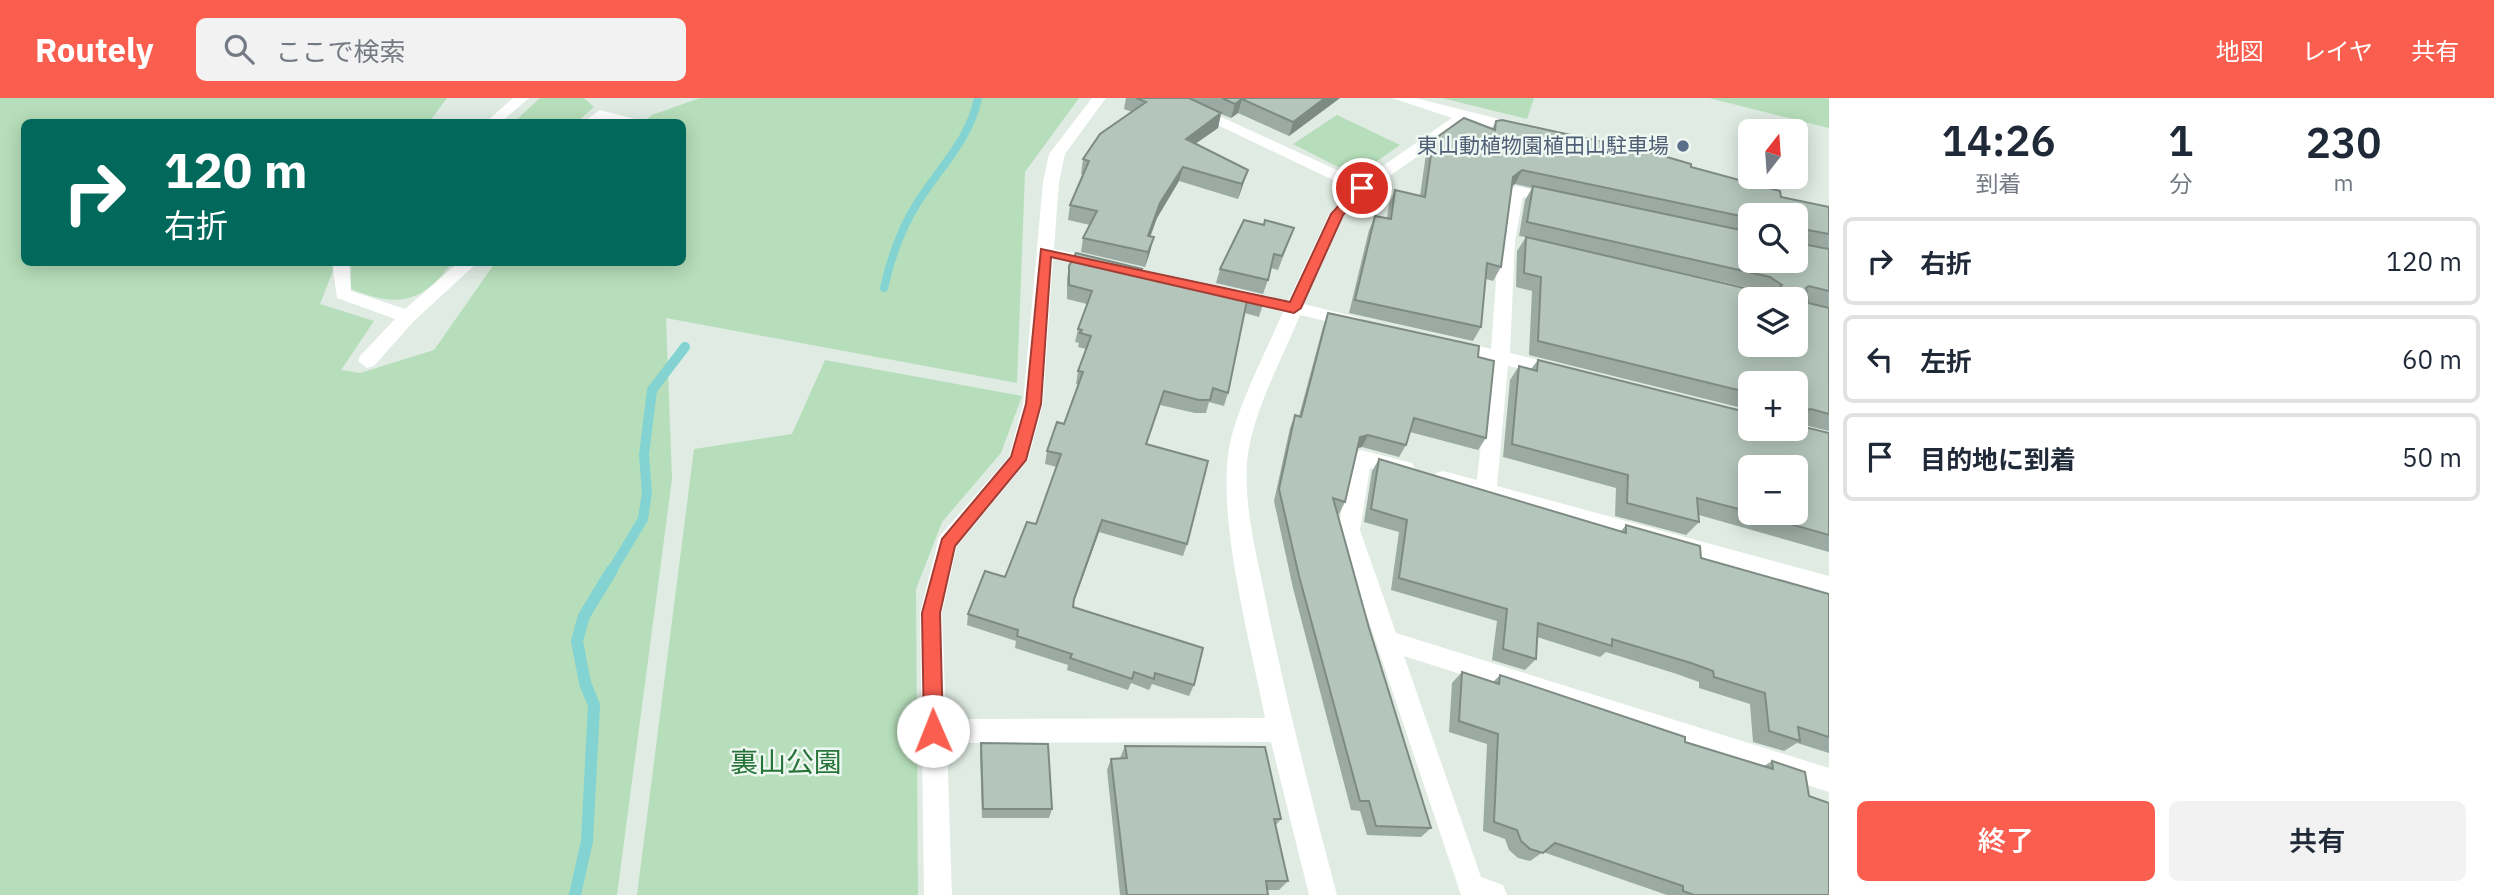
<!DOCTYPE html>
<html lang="ja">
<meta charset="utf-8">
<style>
body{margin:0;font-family:"IBM Plex Sans","Noto Sans JP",sans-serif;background:#f2f2f3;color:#1f2937;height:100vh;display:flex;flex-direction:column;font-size:26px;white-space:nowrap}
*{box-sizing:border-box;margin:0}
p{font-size:23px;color:#747a83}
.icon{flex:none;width:38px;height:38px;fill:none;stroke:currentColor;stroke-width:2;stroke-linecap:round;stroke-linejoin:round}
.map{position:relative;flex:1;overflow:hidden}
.panel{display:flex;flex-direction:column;background:#fff;width:665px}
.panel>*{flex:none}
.guide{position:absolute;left:21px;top:21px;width:665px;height:147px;border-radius:10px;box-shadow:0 4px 18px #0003;background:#00695c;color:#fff;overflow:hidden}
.needle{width:46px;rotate:17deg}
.tools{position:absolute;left:1738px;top:21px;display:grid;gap:14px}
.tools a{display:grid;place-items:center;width:70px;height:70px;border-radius:10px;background:#fff;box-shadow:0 4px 18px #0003;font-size:35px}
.pin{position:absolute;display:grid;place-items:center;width:60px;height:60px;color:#fff;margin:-30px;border:4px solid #fff;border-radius:50%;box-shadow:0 2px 7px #0007}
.me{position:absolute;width:77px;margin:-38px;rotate:359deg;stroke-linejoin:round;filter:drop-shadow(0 0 5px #0008)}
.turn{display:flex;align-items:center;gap:24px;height:147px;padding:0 28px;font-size:32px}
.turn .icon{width:91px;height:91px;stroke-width:2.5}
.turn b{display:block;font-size:49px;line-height:60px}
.eta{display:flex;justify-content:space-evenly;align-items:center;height:119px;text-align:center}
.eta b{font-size:42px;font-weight:600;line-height:49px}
.action{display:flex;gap:14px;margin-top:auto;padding:14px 28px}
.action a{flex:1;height:80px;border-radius:10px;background:#f95e4f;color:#fff;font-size:28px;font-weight:600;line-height:80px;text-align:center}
.action a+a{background:#f2f2f3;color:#1f2937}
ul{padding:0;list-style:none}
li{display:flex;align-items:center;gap:21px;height:88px;margin:0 14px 10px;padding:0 14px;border:4px solid #e0e1e3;border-radius:10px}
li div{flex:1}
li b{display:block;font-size:26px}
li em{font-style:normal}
header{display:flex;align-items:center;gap:42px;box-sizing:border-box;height:98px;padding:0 35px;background:#f95e4f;color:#fff}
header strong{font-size:33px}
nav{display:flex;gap:38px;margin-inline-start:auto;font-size:24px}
.search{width:490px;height:63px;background:#f2f2f3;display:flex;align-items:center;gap:18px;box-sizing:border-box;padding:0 24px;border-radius:10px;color:#747a83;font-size:26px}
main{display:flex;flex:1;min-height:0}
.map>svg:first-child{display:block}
.green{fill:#b6deba}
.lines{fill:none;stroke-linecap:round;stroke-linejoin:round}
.stream-far2{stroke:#83d3d3;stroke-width:8}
.stream-far1{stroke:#83d3d3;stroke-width:10}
.stream{stroke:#83d3d3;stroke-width:12}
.lane{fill:#fff;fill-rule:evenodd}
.street{fill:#fff;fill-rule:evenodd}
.wall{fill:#9baaa2;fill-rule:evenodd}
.shaded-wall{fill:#7e8b84}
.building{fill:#b4c6bc;stroke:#7e8b84;stroke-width:2;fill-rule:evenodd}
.route{fill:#f95e4f;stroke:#a23d33;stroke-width:2}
.service-dot{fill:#5c6f8a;stroke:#eff7f2;stroke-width:2.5}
.labels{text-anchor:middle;stroke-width:5;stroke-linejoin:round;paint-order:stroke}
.far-service-label{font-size:21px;fill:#4e5e75;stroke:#eff7f2;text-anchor:end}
.near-park-label{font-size:28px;fill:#277439;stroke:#eff7f2}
</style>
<header>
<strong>Routely</strong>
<div class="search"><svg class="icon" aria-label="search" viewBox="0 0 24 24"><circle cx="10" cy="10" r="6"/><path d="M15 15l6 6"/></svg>ここで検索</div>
<nav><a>地図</a><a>レイヤ</a><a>共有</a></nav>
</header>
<main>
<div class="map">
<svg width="1829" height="797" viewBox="0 0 1829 797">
<rect width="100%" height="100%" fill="#dfebe3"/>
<!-- green -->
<path class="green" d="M0,0h447l-18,24h-405v140l312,1 -16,41 54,17 -33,49 19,3 74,-23 61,-87 187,-1v-140h-38l8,-7 48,-17h379l-54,74 -8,211 -351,-65 6,161 -55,416h-617z
M540,0h44l10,9 -17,15h-63z
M1442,0h92l-7,21z
M1709,0h120v30z
M1337,17l63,30 -44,31 -63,-32z
M351,165h101c-30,40 -54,45 -101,26z
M825,262l197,36 -21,57 -59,69 -26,67 2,306h-281l57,-446 98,-15z"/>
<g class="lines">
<!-- stream-far2 -->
<path class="stream-far2" d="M884,190c7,-31 17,-60 34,-86 22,-35 52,-63 60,-104"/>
<!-- stream-far1 -->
<path class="stream-far1" d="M611,474l32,-53 4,-27 -3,-37 8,-65 33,-43"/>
<!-- stream -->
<path class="stream" d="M575,797l12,-54 7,-136 -9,-22 -8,-42 7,-25 28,-46"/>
<!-- lane -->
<path class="lane" d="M513,0h16l-28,24h-15z
M600,12l35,9 2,3 -34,-3 -4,3h-16z
M332,164h17l2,29 54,18 54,-47h19l-64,59 -40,45 -7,2 -9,-7 2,-5 35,-37 -58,-21z"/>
<!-- street -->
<path class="street" d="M1092,0h14l-41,56 -6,28 -5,67 53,11 3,4 -9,6 -48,-11 -10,145 -15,56 -71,86 -15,67 4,106 319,-1c-14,-74 -46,-189 -37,-263 5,-41 38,-103 55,-143l-51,-13 -3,-4 9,-6 50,12 41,-87 23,-25 -191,-91h19l181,83 91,-63 -60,-20h23l112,28 2,3 -7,4 -55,-11 -99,69 -24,25 -40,88 56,14 3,4 -9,6 -54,-13c-17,42 -46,95 -52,139 -6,48 9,101 18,147 20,99 45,196 71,294h-28l-38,-153 -324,1 5,152h-28l-4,-282 19,-76 70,-80 14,-53 20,-222 6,-28z
M1516,88l46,10 2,3 -8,5 -33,-7 -8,44 -5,112 58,14 2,5 -9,7 -53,-13 -11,120 332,90v18l-393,-109 -3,-6 3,-6 7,-2 34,9 13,-119 -44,-10 -2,-5 9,-6 38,9 8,-108 9,-50z
M1361,352l51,13 3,6 -3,6 -7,2 -35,-9 -10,62 36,103 433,135v24l-425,-136 77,221 22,8 4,10h-46l-123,-365 13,-72 3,-6z"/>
</g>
<!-- wall -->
<path class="wall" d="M1126,0h214l-51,38 -51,-23 -7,5 -10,-4 -3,14 -23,16 48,41 -5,14 -59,-18 -22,37 -7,19v15l-5,15 -64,-15 2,-14 7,-13 -22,-5 2,-15 13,-30 -2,-1 2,-15 49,-47 -8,-3z
M1496,23l195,46 90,30 48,10v224l-33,-8v-40h-46v27l-221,-55 3,-64 -16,-4 1,-36 9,-14 -7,-1 6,-36 7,-12 -17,-4 -3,2 -11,81 -8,14 -7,-2 -5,48 -8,14 -124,-28 20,-83 6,-14 12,2 2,-14 6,-14 25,6 6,-42 7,-14 59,-11zM1750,117h46l-46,46zM1568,149l191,43 1,1z
M1264,127l30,3 -16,42 -7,-2 -3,12 -5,14 -47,-11 4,-14z
M1069,168l72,5 122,33 -4,13 -14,-4 -17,80 -4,13 -15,-4 -3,11h-11l-35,-8 -13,39 40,100 -4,12 -84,-24 -26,72v3l121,78 -5,11 -37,-12 -3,6 -18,-7 -3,7 -61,-20 1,-5 -53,-17 1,-7 -49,-16 1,-11 37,-37 31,-53 21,-57 -12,-3 2,-13 17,-27 15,-39 -3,-1 2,-13 8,-22 -8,-2 1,-4 -4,-1 3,-13 9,-25 -20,-5v-20z
M1328,215l150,44 8,81 -8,12 -68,-18 -4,13 -7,12 -37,-10 -5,1 -12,54 -6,12 -2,-1 32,115 62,200 -10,9 -54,-2 -7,-24 -9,-1 -58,-222 -19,-87 16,-73 5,-13 4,1 24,-89z
M1538,262l291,73v119l-130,-37v7l-13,13 -71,-19 1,-28 -113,-31 7,-77 9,-14 12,3z
M1379,361l242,72 5,-6 75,33 128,36v159l-32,-10 -13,8 -31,-9 -3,-38 -51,-16v-6l-22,-8 -71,-22 -6,5 -63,-20 -1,22 -11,11 -33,-10 5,-39 -106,-31 8,-58 -35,-10 8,-51z
M1462,574l31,10 7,-7 185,67 79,24 8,-5 37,35 20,99h-162l-124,-43 -13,9 -12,-3 -9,-8 -4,-11 -22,-8 4,-87 -38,-12 3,-49z
M981,645l71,66 -3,9h-67l-2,-64z
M1125,648l156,73 -5,6 12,56 -9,9h-11v5h-148l-13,-125 4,-11 9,-1z"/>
<!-- shaded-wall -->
<path class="shaded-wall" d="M1325,0h15l-51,38 4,-14z
M1242,1l-4,14 -7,5 4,-14z
M1221,15l-3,15 -36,25 4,-14z
M1183,69l-4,14 -22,37 -12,33 3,-15 12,-33z
M1248,72l-5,15 -5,14 4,-15z
M1522,72l-7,14 -10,7 8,-14z
M1154,139l-4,15 -5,15 3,-15z
M1811,311l-14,13 -1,1v-11z
M1368,337l-6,12 -9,2 7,-12z
M1102,422l-3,12 -28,78 3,-11z"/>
<!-- building -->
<path class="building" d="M1136,0h53l32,15 -35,26 62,31 -6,14 -59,-17 -23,36 -12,33 6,1 -6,15 -65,-14 14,-27 -27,-6 19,-44 -6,-2 17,-25 46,-32z
M1222,0h103l-32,24 -51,-23 -7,5z
M1464,20l31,12 1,-9 6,-1 151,33 38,11v3l89,24 1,6 48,10v27l-21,-4 -3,2 2,13 22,4v42l-20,-5 -3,2 2,15 21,5v106l-18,-5 -15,3v-29h-46v10l-212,-52 3,-64 -17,-4 2,-36 235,55 4,-4h14l3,-3 -12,-8 -243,-55 6,-36 217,46v29h46v-46h-46v3l-228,-48 -9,7 -12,90 -14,-4 -6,64 -126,-27 20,-84 16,3 4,-29 30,7 8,-57zM1750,201h46v46h-46z
M1244,122l20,5 1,-5 29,8 -12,28 -8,-2 -6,26 -48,-11z
M1076,155l66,16 -1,2 124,26 -2,7 -16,-4 -19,93 -15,-5 -3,12h-11l-35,-9 -18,53 62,17 -21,83 -85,-24 -28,79 -1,8 130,41 -9,37 -39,-12 -1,6 -20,-7 -2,7 -62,-21 2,-4 -55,-18 1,-6 -50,-16 17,-43 20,6 22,-55 9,2 25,-70 -14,-3 10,-29 7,2 19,-52 -5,-1 13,-35 -11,-3 2,-3 -4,-1 14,-38 -23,-6v-19z
M1328,215l151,33 -1,11 16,4 -8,77 -72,-20 -8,27 -38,-10 -8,2 -15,65 -12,-4 36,130 62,200 -55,-2 -7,-25h-9l-61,-225 -20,-87 16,-74 6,2z
M1538,262l212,53v16h46v-4l33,8v102l-78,-22h45v-46h-46v45l-53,-14 2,24 -72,-19 1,-28 -116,-31 7,-78 18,5z
M1379,361l247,74v-8l74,21 1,12 128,36v143l-31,-10 2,14 -31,-10 -4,-38 -51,-16 -1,-6 -22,-8 -79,-24v7l-74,-23 -2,36 -33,-10 4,-40 -108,-31 8,-58 -36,-11z
M1462,574l37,12 1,-9 185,62v5l88,27 -1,-8 33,11 4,24 20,7v92h-135l-11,-4v-5l-128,-43 -12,10 -13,-4 -9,-8 -4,-11 -23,-8 4,-88 -39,-13z
M981,645l67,1 4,65h-69z
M1125,648l140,1 16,72h-7l14,62h-22l2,14h-141l-16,-136 16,-1z"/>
<!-- route -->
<path class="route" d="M1357,87l11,3 -25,27 -42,93 -7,5 -243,-56 -10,147 -15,56 -71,86 -15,67 3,118 -3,7 -7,2 -6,-2 -3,-7 -2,-118 20,-74 69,-82 15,-53 15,-155 249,53 41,-88z"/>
<!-- markers -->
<circle class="service-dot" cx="1683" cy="48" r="7"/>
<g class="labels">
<!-- far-service labels -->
<g class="far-service-label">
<text x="1669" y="55">東山動植物園植田山駐車場</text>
</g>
<!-- near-park labels -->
<g class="near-park-label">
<text x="786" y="674">裏山公園</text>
</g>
</g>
</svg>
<div class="tools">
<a><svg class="needle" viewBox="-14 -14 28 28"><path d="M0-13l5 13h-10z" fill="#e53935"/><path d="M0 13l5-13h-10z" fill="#747a83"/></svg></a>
<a><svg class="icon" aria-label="search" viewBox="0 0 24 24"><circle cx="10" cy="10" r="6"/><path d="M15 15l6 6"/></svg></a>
<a><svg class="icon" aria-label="layers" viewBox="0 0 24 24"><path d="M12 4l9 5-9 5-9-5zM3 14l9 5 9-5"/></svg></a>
<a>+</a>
<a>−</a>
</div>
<div class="pin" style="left:1362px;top:90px;background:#d93025"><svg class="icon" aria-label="arrive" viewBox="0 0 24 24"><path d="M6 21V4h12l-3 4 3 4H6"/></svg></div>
<svg class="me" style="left:933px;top:633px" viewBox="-20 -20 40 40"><circle r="19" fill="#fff"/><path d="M0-13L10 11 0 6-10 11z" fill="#f95e4f"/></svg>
<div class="guide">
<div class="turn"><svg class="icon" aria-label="right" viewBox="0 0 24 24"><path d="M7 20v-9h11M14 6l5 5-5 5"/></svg><div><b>120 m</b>右折</div></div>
</div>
</div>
<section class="panel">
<div class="eta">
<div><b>14:26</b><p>到着</p></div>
<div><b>1</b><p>分</p></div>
<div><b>230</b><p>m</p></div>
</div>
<ul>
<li><svg class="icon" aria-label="right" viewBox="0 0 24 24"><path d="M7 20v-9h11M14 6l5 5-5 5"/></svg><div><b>右折</b></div><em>120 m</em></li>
<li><svg class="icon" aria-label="left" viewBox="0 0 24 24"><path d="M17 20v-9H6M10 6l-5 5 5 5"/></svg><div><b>左折</b></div><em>60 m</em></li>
<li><svg class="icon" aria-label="arrive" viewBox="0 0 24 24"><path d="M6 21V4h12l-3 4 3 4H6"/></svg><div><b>目的地に到着</b></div><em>50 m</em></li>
</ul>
<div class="action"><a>終了</a><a>共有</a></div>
</section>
</main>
